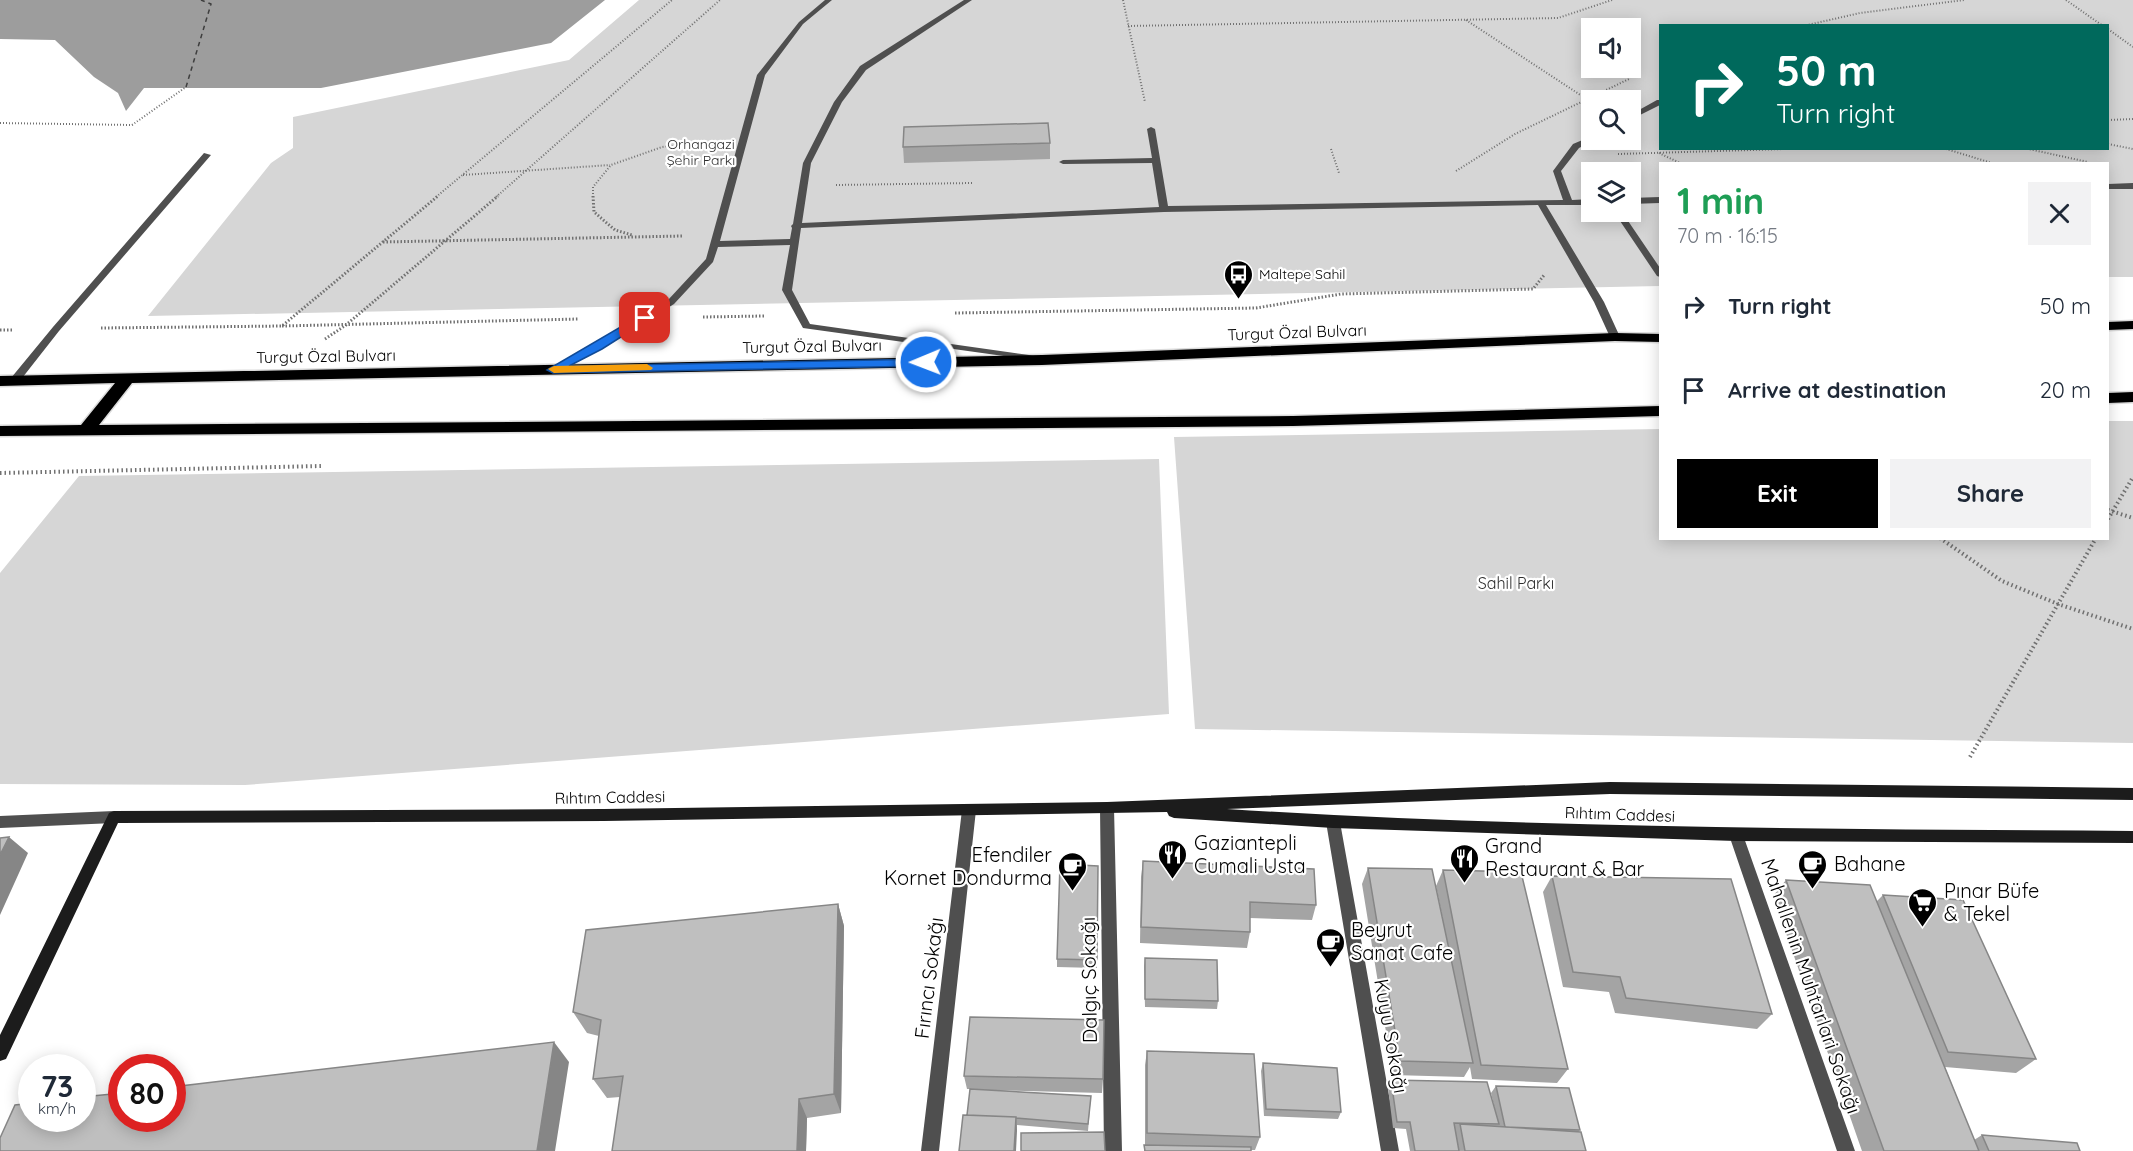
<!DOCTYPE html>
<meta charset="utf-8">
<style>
body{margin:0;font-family:Quicksand,sans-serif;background:#f2f2f3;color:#1f2937;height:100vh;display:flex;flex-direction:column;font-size:22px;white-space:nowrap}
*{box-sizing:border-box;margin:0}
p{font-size:20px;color:#747a83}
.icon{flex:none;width:33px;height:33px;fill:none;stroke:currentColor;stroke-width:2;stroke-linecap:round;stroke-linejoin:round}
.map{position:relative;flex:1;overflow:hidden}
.drawer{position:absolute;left:1659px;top:162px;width:450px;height:378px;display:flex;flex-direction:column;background:#fff;border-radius:0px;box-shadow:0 3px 15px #0003}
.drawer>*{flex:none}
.guide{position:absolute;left:1659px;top:24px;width:450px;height:126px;border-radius:0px;box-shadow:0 3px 15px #0003;background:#00695c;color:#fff;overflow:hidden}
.fabs{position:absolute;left:1581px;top:18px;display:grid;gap:12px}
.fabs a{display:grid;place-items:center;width:60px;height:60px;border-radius:0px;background:#fff;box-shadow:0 3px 15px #0003;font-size:30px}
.speed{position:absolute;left:18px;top:1054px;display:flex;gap:12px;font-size:30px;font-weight:700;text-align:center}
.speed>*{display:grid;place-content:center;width:78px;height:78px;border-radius:50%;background:#fff;box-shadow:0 3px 15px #0003;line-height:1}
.speed small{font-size:15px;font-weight:400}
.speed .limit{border:9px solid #d22;background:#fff;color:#111}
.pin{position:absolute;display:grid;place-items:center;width:51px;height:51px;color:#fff;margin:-26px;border-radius:12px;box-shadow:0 3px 9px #0006}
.me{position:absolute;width:66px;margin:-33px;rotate:269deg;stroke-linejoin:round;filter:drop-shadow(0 0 4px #0008)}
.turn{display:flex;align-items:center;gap:21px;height:126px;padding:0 18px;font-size:27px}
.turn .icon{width:78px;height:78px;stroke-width:2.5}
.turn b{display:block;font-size:42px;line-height:51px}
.round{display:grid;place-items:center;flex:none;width:63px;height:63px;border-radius:0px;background:#f2f2f3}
.head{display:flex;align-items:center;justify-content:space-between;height:102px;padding:0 18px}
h1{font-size:36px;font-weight:800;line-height:45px;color:#1e9e55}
.button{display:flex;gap:12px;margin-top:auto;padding:12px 18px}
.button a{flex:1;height:69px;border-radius:0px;background:#000;color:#fff;font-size:24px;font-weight:800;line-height:69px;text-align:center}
.button a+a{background:#f2f2f3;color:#1f2937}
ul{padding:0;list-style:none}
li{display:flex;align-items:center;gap:18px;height:84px;padding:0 18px}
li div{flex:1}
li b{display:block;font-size:22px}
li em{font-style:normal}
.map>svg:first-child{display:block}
.green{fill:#d6d6d6;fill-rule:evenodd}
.water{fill:#9d9d9d}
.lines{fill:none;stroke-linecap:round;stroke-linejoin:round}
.ferry{stroke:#3e3e3e;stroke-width:1.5;stroke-dasharray:4.5 4;stroke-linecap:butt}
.highway-casing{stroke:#dbdbdb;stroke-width:3}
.path-far2{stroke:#717171;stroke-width:2;stroke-dasharray:1 2;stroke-linecap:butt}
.path-far1{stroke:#717171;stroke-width:3;stroke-dasharray:1.5 2;stroke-linecap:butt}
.path{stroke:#717171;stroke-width:4;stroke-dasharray:1.5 3;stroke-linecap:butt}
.lane{fill:#4f4f4f;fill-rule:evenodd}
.street{fill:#4f4f4f;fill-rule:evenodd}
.secondary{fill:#1c1c1c;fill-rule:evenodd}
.highway{fill:#000;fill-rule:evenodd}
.wall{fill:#a4a4a4}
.shaded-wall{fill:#868686}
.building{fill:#bfbfbf;stroke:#868686;stroke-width:1.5}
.route{fill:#1a73e8;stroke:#114b97;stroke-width:1.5}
.slow{fill:#f59e0b}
.labels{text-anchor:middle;stroke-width:4.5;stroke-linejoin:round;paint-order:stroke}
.far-park-label{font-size:14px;fill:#2d2d2d;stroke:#fff}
.far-poi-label{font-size:14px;fill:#000;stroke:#fff;text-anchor:start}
.street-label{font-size:16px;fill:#000;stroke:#fff}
.park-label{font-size:16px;fill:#2d2d2d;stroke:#fff}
.near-poi-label{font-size:20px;fill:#000;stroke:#fff;text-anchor:start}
.near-street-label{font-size:20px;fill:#000;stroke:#fff}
</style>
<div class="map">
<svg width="2133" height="1151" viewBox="0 0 2133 1151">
<rect width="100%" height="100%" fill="#fff"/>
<!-- green -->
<path class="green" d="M639,0h1494v277h-25v-113h-448v122l-1512,30 123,-153 22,-15v-31l276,-57zM1660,26h448v122h-448zM1592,28h38v40h-38zM1592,100h38v40h-38zM1592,172h38v40h-38z
M2108,421h25v322l-938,-14 -21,-292 486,-8v109h448z
M1159,459l10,255 -924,71 -245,-1v-211l79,-97z"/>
<!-- water -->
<path class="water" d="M0,0h605l-54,43 -230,45h-177l-18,23 -8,-18 -24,-16 -39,-37 -55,-1z"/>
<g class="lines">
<!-- ferry -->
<path class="ferry" d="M186,87l25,-83 -10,-4"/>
<defs>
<path id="highway" d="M2133,321v8l-25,1v-8z
M1615,333l45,1v8l-45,-1 -573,24 -910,18 -33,42 1194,-9 367,-10v10l-367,10 -1293,10v-10l81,-1 34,-42 -115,3v-10l1042,-21z
M2133,392v10l-25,1v-10z"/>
</defs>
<!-- highway casing -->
<use href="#highway" class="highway-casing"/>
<!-- path-far2 -->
<path class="path-far2" d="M1123,0l22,102
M2066,0l37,26
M1466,20l119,78
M1128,26l430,-8 54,-18
M1803,26l57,-13 104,-13
M2108,29l25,18
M2108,120l25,-1
M0,123l132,2 54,-38
M2108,144l25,5
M1943,148l52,16
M2024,148l64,14
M1331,149l8,24
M1659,153l23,11
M1618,154l200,-6
M1456,171l59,-37 114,-55
M463,175l147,-10
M836,185l136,-2
M436,197l236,-197
M496,197l224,-197
M593,197v-10l18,-22 51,-18 46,-5"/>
<!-- path-far1 -->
<path class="path-far1" d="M593,196l1,16 21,18 17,5
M383,242l300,-6
M955,313l301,-5 85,-14 192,-5 12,-15
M703,317l61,-1
M282,326l296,-7
M101,328l181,-2 156,-130
M0,330h13
M325,339l21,-14 152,-129"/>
<!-- path -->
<path class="path" d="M0,473l322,-7
M2108,510l25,8
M2108,519l25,-42
M1940,538l62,43 56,23 75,25
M1970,757l126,-219"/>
<!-- lane -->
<path class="lane" d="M825,0h7l-29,24 -38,51 -45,166 70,-2 2,-11 -1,-2 2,-2 10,-61 31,-61 26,-36 104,-66h8l-106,70 -24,32 -31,61 -9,60 357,-16 -7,-44 -89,1 -4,-2 4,-2 89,-2 -5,-29 4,-2 4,2 13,77 395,-6 -10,-29 20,-27 19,-8v4h3l-16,8 -18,23 11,29 20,-1v6h-46l58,97 16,35 -5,3 -5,-3 -16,-35 -56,-97 -374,7 -363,16 -9,62 18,34 219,31 4,1v4l-230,-32 -21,-38 8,-45 -72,2 -5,15 -39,42 -72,45 -45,23h-8v-4l45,-23 74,-45 38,-41 51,-184 42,-53z
M1657,100h3v5l-30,15v-5z
M204,153l7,2 -152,176 -40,51h-8v-4l42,-51z
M2133,183v6h-25v-5z
M1660,197v6l-30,1v-6z
M1614,212h8l38,56v9l-3,-1z"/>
<!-- street -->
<path class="street" d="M1107,802l5,2 2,4 8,343h-18l-4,-343 2,-4z
M969,804l5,2 2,4 -37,341h-18l41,-341 2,-4z
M114,811l5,2 2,4 -2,4 -5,2 -114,5v-12z
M1333,816l5,2 2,4 59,329h-18l-55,-329 2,-4z
M1736,829l5,2 2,4 112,316h-18l-108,-316 2,-4z"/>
<!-- secondary -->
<path class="secondary" d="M1610,782l523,6v12l-523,-6 -383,15c302,19 604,20 906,22v12l-397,-2 -403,-13 -159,-10 -5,-2 -2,-4 -563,9 -486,2 -112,236 -6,2v-26l109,-222 5,-2 490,-2 503,-7z"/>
<!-- highway -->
<use href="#highway" class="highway"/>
</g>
<!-- wall -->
<path class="wall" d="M1050,143v16l-146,4 -1,-16z
M1143,861l173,44 -4,15 -62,-2v14l-3,16 -107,-5 1,-66z
M1368,868l75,52 -7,-34 7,-16 125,199 -11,14 -85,-4 -2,-12 -6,10 -71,-2 -31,-191z
M1552,876l220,138 -15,15 -142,-16 -6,-21 -46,-5 -20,-95z
M1786,880l91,21 6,-6 153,164 -20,14 -71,-6 29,73 8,-5 98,16h-218l-89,-255z
M838,904l6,22 -3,187 -34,5 -1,33h-194l8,-54 -13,1 -14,-19 6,-43 -12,-3 -14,-21z
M1145,958l73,43 -1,8 -72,-2 -1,-41z
M1057,959l40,1v8l-40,-1z
M1147,1051l113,86 -5,13h-4v1h-107v-6h1v-80z
M1263,1063l78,49 -3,7 -74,-3 -3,-45z
M964,1076l139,3 -1,14 -110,-3 99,6 -3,35 -71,-6v6l-50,-16 3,-26h-3z
M1391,1080l104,30 -4,-17 5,-7 84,44 -2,2 8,19h-176l-4,-22 -13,-1 -5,-40z"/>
<!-- shaded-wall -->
<path class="shaded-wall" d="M9,837l19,16 -28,62v-60z
M838,904l6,22 -3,187 -7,-19z
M554,1042l15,20 -14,89h-18z
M799,1099l8,19 -1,33h-9z
M1016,1117l1,14 -1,20h-2z"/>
<!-- building -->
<path class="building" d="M1048,123l2,20 -147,4 1,-20z
M9,837l-9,18v-17z
M1143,861l171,8 2,36 -66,-3v30l-109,-5z
M1060,864l38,2 -1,94 -40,-1z
M1368,868l64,1 41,194 -73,-2z
M1443,870l78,2 47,197 -87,-4z
M1552,876l179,3 41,135 -146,-16 -6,-21 -47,-5z
M1786,880l84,5 109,266h-95z
M1883,895l80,5 73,159 -88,-7z
M838,904l-4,190 -35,5 -2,52h-185l11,-75 -30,3 8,-59 -28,-8 13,-82z
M1145,958l72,2 1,41 -73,-2z
M970,1017l134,3 -1,59 -139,-3z
M554,1042l-17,109h-537v-13l15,-33 17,-2v16h50v-22l40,-4v26h50v-32z
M1147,1051l107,3 6,83 -113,-4z
M1263,1063l74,5 4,44 -75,-3z
M1391,1080l96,2 12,42 -45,-1 5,28h-44l-5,-29h-13z
M1496,1086l73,2 11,42 -75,-3z
M970,1089l121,7 -3,28 -72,-6v-1l-49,-2z
M963,1115l53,2 -2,34h-55z
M1460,1124l121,8 5,19h-121z
M1104,1132l1,19h-84v-18z
M1982,1135l95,8 3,8h-91z
M1144,1145l107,2v4h-106z"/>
<!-- route -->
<path class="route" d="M641,315l10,3 -49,31 -33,17 357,-7 5,3 -5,4 -373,7 -6,-3z"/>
<!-- slow -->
<path class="slow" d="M647,364l6,4 -2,2 -97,3 -6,-4 6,-3z"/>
<!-- icons -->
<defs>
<symbol id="bus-pin" viewBox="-11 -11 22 30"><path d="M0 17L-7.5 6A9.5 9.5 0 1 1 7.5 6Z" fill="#000" stroke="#fff"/><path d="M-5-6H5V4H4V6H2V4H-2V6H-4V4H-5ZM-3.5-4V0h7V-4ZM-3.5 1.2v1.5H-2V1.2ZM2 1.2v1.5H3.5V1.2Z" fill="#fff"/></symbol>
<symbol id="restaurant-pin" viewBox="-11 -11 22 30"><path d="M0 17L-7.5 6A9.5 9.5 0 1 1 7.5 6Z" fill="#000" stroke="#fff"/><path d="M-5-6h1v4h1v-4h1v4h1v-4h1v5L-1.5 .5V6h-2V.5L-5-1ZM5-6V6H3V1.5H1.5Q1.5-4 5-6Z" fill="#fff"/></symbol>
<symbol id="cafe-pin" viewBox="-11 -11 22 30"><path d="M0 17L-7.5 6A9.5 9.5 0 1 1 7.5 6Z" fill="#000" stroke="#fff"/><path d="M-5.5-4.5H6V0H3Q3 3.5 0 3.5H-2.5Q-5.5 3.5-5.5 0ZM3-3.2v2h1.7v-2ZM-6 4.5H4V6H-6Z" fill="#fff"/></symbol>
<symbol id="supermarket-pin" viewBox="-11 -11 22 30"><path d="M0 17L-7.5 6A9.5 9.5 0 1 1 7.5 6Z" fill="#000" stroke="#fff"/><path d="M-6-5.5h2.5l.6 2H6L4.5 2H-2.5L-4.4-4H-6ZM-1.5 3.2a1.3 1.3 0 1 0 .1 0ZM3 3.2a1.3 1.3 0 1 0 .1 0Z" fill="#fff"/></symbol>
</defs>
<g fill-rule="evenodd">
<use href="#bus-pin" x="1222" y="258" width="33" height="45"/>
<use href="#restaurant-pin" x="1156" y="838" width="33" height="45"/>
<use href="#restaurant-pin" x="1448" y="842" width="33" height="45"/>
<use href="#cafe-pin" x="1796" y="848" width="33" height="45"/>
<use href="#cafe-pin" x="1056" y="850" width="33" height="45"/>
<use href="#supermarket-pin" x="1906" y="886" width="33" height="45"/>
<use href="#cafe-pin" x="1314" y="926" width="33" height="45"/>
</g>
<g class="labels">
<!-- far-park labels -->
<g class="far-park-label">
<text x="701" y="149">Orhangazi<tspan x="701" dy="16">Şehir Parkı</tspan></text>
</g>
<!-- far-poi labels -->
<g class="far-poi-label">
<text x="1259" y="279">Maltepe Sahil</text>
</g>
<!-- street labels -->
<g class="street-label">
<text transform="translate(1297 332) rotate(-2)" y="6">Turgut Özal Bulvarı</text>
<text transform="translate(812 346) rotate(-1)" y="6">Turgut Özal Bulvarı</text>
<text transform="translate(326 356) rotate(-1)" y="6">Turgut Özal Bulvarı</text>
<text transform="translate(610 797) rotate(-1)" y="6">Rıhtım Caddesi</text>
<text transform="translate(1620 814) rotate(2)" y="6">Rıhtım Caddesi</text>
</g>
<!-- park labels -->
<g class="park-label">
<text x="1516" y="589">Sahil Parkı</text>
</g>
<!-- near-poi labels -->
<g class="near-poi-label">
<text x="1194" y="850">Gaziantepli<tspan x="1194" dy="23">Cumali Usta</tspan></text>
<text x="1485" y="853">Grand<tspan x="1485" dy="23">Restaurant &amp; Bar</tspan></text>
<text x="1052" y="862" text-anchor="end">Efendiler<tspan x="1052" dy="23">Kornet Dondurma</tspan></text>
<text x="1834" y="871">Bahane</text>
<text x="1944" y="898">Pınar Büfe<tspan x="1944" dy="23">&amp; Tekel</tspan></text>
<text x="1351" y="937">Beyrut<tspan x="1351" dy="23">Sanat Cafe</tspan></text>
</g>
<!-- near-street labels -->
<g class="near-street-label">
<text transform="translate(929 978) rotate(-83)" y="7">Fırıncı Sokağı</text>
<text transform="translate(1089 980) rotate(-91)" y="7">Dalgıç Sokağı</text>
<text transform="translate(1811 986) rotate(71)" y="7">Mahallenin Muhtarlari Sokağı</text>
<text transform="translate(1391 1036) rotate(80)" y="7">Kuyu Sokağı</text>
</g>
</g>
</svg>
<div class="fabs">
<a><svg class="icon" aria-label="sound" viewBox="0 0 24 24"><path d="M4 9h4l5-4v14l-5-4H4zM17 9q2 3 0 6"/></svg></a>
<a><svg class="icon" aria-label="search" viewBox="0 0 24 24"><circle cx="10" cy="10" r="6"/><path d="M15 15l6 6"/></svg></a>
<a><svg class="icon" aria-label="layers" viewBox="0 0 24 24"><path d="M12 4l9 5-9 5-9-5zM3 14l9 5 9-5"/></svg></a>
</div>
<div class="speed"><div>73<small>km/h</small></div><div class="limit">80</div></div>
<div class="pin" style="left:645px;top:318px;background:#d93025"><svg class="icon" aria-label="arrive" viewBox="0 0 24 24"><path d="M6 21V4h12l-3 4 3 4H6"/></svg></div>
<svg class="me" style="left:926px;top:362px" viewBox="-20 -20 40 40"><circle r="17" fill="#1a73e8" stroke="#fff" stroke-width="3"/><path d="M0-11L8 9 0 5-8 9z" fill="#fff"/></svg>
<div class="guide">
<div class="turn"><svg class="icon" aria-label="right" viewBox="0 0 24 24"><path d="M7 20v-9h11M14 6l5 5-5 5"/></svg><div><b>50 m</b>Turn right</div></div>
</div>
<section class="drawer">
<div class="head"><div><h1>1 min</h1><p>70 m · 16:15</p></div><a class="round"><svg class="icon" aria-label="close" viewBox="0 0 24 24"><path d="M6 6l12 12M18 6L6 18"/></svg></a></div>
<ul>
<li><svg class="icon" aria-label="right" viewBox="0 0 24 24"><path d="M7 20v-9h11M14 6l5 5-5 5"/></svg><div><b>Turn right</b></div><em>50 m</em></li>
<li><svg class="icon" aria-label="arrive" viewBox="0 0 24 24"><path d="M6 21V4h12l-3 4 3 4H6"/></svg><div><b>Arrive at destination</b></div><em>20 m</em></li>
</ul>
<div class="button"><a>Exit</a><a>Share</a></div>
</section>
</div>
